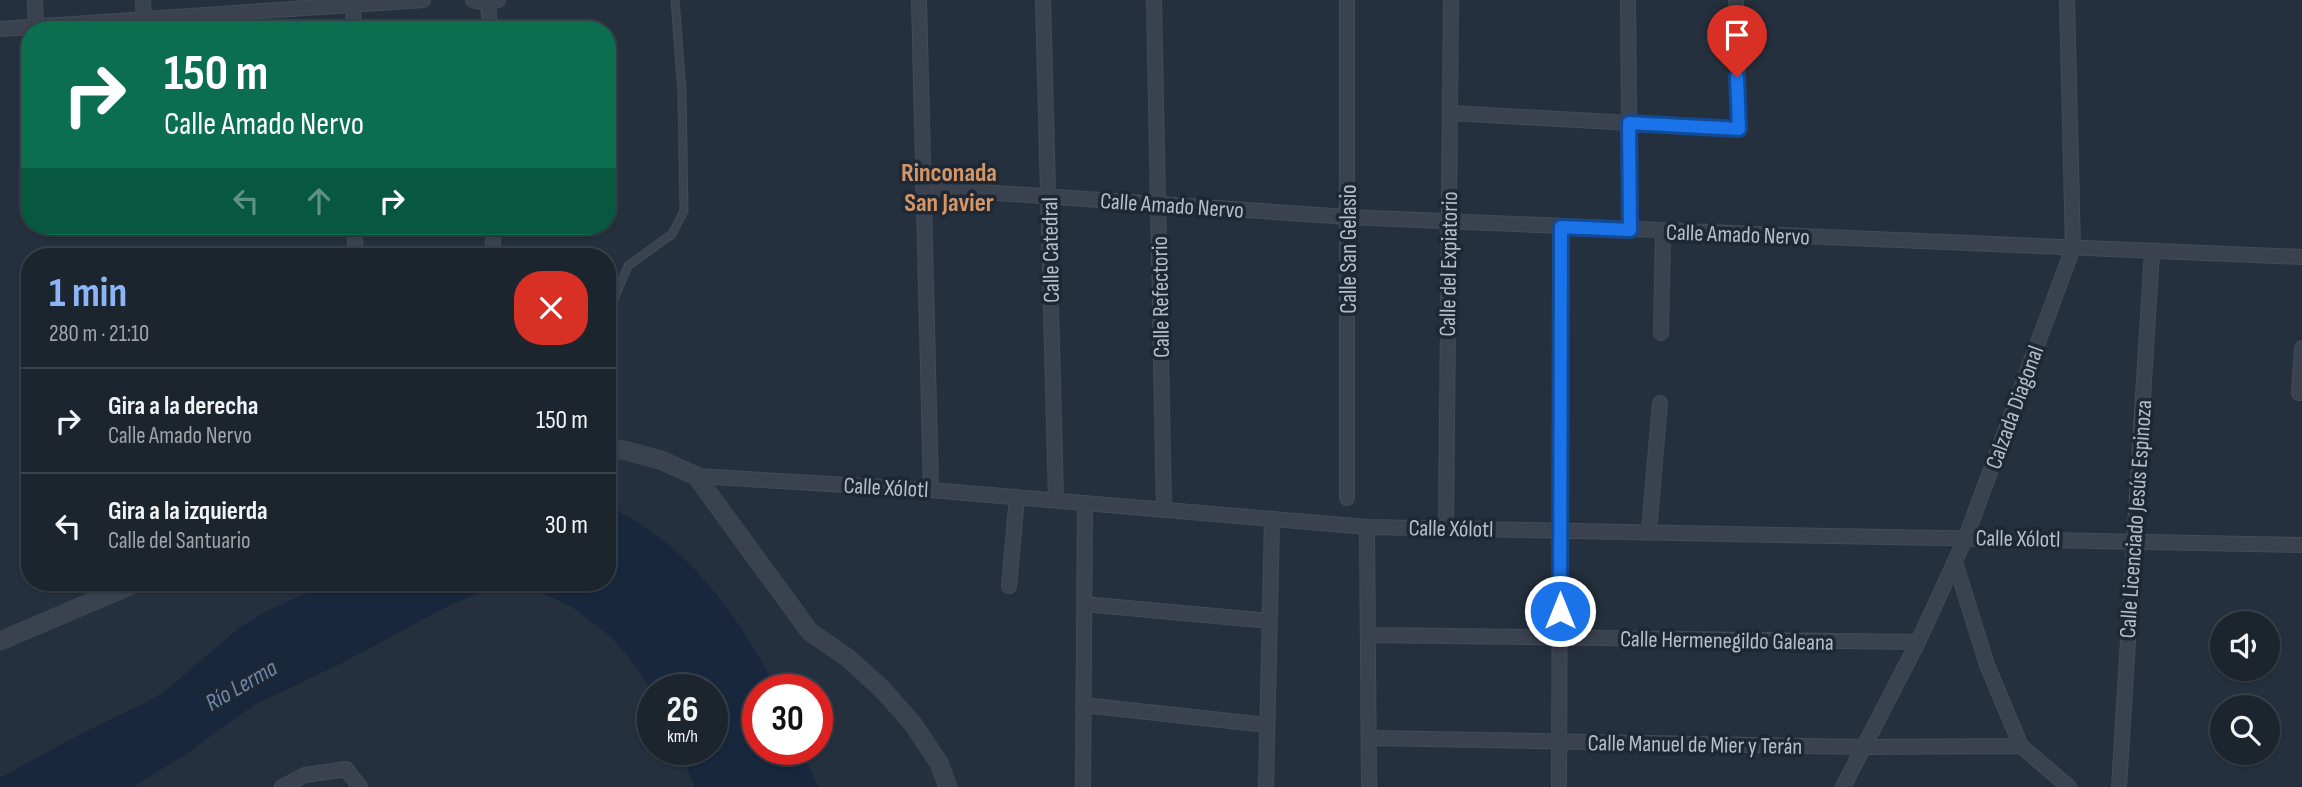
<!DOCTYPE html>
<html lang="es">
<meta charset="utf-8">
<style>
body{margin:0;font-family:"Sofia Sans Condensed",sans-serif;background:#29303a;color:#f1f3f6;height:100vh;display:flex;flex-direction:column;font-size:26px;white-space:nowrap}
*{box-sizing:border-box;margin:0}
p{font-size:23px;color:#a0a4aa}
.icon{flex:none;width:38px;height:38px;fill:none;stroke:currentColor;stroke-width:2;stroke-linecap:round;stroke-linejoin:round}
.map{position:relative;flex:1;overflow:hidden}
.side{position:absolute;left:21px;top:248px;width:595px;height:343px;display:flex;flex-direction:column;background:#1c242e;border-radius:28px;box-shadow:0 2px 5px #0004,0 0 0 2px #3a414a}
.side>*{flex:none}
.hud{position:absolute;left:21px;top:21px;width:595px;height:214px;border-radius:28px;box-shadow:0 2px 5px #0004,0 0 0 2px #3a414a;background:#0b6e4f;color:#fff;overflow:hidden}
.fabs{position:absolute;left:2210px;top:611px;display:grid;gap:14px}
.fabs a{display:grid;place-items:center;width:70px;height:70px;border-radius:50%;background:#1c242e;box-shadow:0 2px 5px #0004,0 0 0 2px #3a414a;font-size:35px}
.speed{position:absolute;left:637px;top:674px;display:flex;gap:14px;font-size:35px;font-weight:700;text-align:center}
.speed>*{display:grid;place-content:center;width:91px;height:91px;border-radius:50%;background:#1c242e;box-shadow:0 2px 5px #0004,0 0 0 2px #3a414a;line-height:1}
.speed small{font-size:18px;font-weight:400}
.speed .limit{border:10px solid #d22;background:#fff;color:#111}
.pin{position:absolute;display:grid;place-items:center;width:60px;height:60px;color:#fff;margin:-72px -30px;border-radius:50% 50% 50% 0;rotate:-45deg;box-shadow:0 0 7px #0007}
.pin .icon{rotate:45deg}
.me{position:absolute;width:77px;margin:-38px;rotate:0deg;stroke-linejoin:round;filter:drop-shadow(0 0 5px #0008)}
.turn{display:flex;align-items:center;gap:24px;height:147px;padding:0 28px;font-size:32px}
.turn .icon{width:91px;height:91px;stroke-width:2.5}
.turn b{display:block;font-size:49px;line-height:60px}
.lanes{display:flex;align-items:center;height:66px;padding:0 28px;background:#0003;justify-content:center;gap:35px;direction:ltr}
.lanes .off{opacity:.35}
.round{display:grid;place-items:center;flex:none;width:74px;height:74px;border-radius:28px;background:#29303a}
.overview{display:flex;align-items:center;justify-content:space-between;height:119px;padding:0 28px}
h1{font-size:42px;font-weight:700;line-height:52px;color:#8db5f6}
ul{padding:0;list-style:none}
li{display:flex;align-items:center;gap:21px;height:105px;padding:0 28px;border-top:2px solid #3a414a}
li div{flex:1}
li b{display:block;font-size:26px}
li em{font-style:normal}
.map>svg:first-child{display:block}
.water{fill:#18273c}
.lines{fill:none;stroke-linecap:round;stroke-linejoin:round}
.service-casing{stroke:#424b58;stroke-width:9}
.minor-casing{stroke:#424b58;stroke-width:16}
.tertiary-casing{stroke:#424b58;stroke-width:19}
.service{stroke:#39424e;stroke-width:7}
.minor{stroke:#39424e;stroke-width:14}
.tertiary{stroke:#39424e;stroke-width:18}
.route-casing{stroke:#114b97;stroke-width:18}
.route{stroke:#1a73e8;stroke-width:12}
.labels{text-anchor:middle;stroke-width:7;stroke-linejoin:round;paint-order:stroke}
.street-label{font-size:23px;fill:#b5bdc9;stroke:#1e2734}
.water-label{font-size:24px;font-style:italic;fill:#6f87a8;stroke:#1e2734}
.quarter-label{font-size:26px;font-weight:bold;fill:#d49666;stroke:#1e2734}
</style>
<div class="map">
<svg width="2302" height="787" viewBox="0 0 2302 787">
<rect width="100%" height="100%" fill="#25303e"/>
<!-- water -->
<path class="water" d="M607,506c78,35 132,109 169,183l-18,1v59h42l19,38h-124l-17,-38h34v-59h-59v2l-18,-27 -24,-28 -39,-30 -38,-18 -19,-4 -28,5 -37,15 -108,58 -88,42 -68,49 -53,33h-133v-9l82,-45 63,-30 20,-12 74,-63 28,-17 62,-28h278z"/>
<g class="lines">
<defs>
<path id="service" d="M607,316l21,-50 44,-32 12,-23 -2,-119 -7,-92"/>
<path id="minor" d="M35,0l1,27
M143,0l1,19
M473,0l11,3 14,-3
M919,0l12,490
M1043,0l13,500
M1154,0l10,510
M1347,0v498
M1628,0l2,230
M488,3l2,27
M0,29l423,-29
M353,30l1,-25
M1450,113l289,16 -3,-129
M923,188l425,29 954,40
M354,226l2,31
M492,257l2,-31
M1661,333l2,-102
M2299,393l3,-45
M696,476l235,14 436,37 935,18
M1367,527l2,260
M1446,528l5,-528
M1649,531l11,-128
M1955,562l32,103 34,81 48,41
M1009,586l8,-89
M1084,604l186,17
M1368,635l550,7
M1083,705l184,20
M1369,738l496,9 156,-1
M282,787l23,-12 41,-6 14,18
M1083,787l2,-284
M1266,787l6,-268
M1559,787l2,-560
M1843,787l75,-145 48,-105 107,-289 -6,-248
M2119,787l33,-536"/>
<path id="tertiary" d="M607,449l16,1 38,10 35,16 114,156 38,26 35,32 30,34 26,39 9,24
M0,641l136,-58"/>
</defs>
<!-- service casing -->
<use href="#service" class="service-casing"/>
<!-- minor casing -->
<use href="#minor" class="minor-casing"/>
<!-- tertiary casing -->
<use href="#tertiary" class="tertiary-casing"/>
<!-- service -->
<use href="#service" class="service"/>
<!-- minor -->
<use href="#minor" class="minor"/>
<!-- tertiary -->
<use href="#tertiary" class="tertiary"/>
</g>
<g class="lines">
<defs>
<path id="route" d="M1560,611l1,-384 69,3 -1,-107 110,6 -2,-52"/>
</defs>
<!-- route casing -->
<use href="#route" class="route-casing"/>
<!-- route -->
<use href="#route" class="route"/>
</g>
<g class="labels">
<!-- street labels -->
<g class="street-label">
<text transform="translate(1172 205) rotate(4)" y="8">Calle Amado Nervo</text>
<text transform="translate(1738 234) rotate(2)" y="8">Calle Amado Nervo</text>
<text transform="translate(1348 249) rotate(-90)" y="8">Calle San Gelasio</text>
<text transform="translate(1050 250) rotate(-91)" y="8">Calle Catedral</text>
<text transform="translate(1448 264) rotate(-89)" y="8">Calle del Expiatorio</text>
<text transform="translate(1160 297) rotate(-91)" y="8">Calle Refectorio</text>
<text transform="translate(2014 407) rotate(-70)" y="8">Calzada Diagonal</text>
<text transform="translate(886 487) rotate(3)" y="8">Calle Xólotl</text>
<text transform="translate(2135 519) rotate(-86)" y="8">Calle Licenciado Jesús Espinoza</text>
<text transform="translate(1451 528) rotate(1)" y="8">Calle Xólotl</text>
<text transform="translate(2018 538) rotate(1)" y="8">Calle Xólotl</text>
<text transform="translate(1727 640) rotate(1)" y="8">Calle Hermenegildo Galeana</text>
<text transform="translate(1695 744) rotate(1)" y="8">Calle Manuel de Mier y Terán</text>
</g>
<!-- water labels -->
<g class="water-label">
<text transform="translate(241 685) rotate(-30)" y="8">Río Lerma</text>
</g>
<!-- quarter labels -->
<g class="quarter-label">
<text x="949" y="181">Rinconada<tspan x="949" dy="30">San Javier</tspan></text>
</g>
</g>
</svg>
<div class="fabs">
<a><svg class="icon" aria-label="sound" viewBox="0 0 24 24"><path d="M4 9h4l5-4v14l-5-4H4zM17 9q2 3 0 6"/></svg></a>
<a><svg class="icon" aria-label="search" viewBox="0 0 24 24"><circle cx="10" cy="10" r="6"/><path d="M15 15l6 6"/></svg></a>
</div>
<div class="speed"><div>26<small>km/h</small></div><div class="limit">30</div></div>
<div class="pin" style="left:1737px;top:77px;background:#d93025"><svg class="icon" aria-label="arrive" viewBox="0 0 24 24"><path d="M6 21V4h12l-3 4 3 4H6"/></svg></div>
<svg class="me" style="left:1560px;top:611px" viewBox="-20 -20 40 40"><circle r="17" fill="#1a73e8" stroke="#fff" stroke-width="3"/><path d="M0-11L8 9 0 5-8 9z" fill="#fff"/></svg>
<div class="hud">
<div class="turn"><svg class="icon" aria-label="right" viewBox="0 0 24 24"><path d="M7 20v-9h11M14 6l5 5-5 5"/></svg><div><b>150 m</b>Calle Amado Nervo</div></div>
<div class="lanes"><svg class="icon off" aria-label="left" viewBox="0 0 24 24"><path d="M17 20v-9H6M10 6l-5 5 5 5"/></svg><svg class="icon off" aria-label="ahead" viewBox="0 0 24 24"><path d="M12 20V5M6 11l6-6 6 6"/></svg><svg class="icon" aria-label="right" viewBox="0 0 24 24"><path d="M7 20v-9h11M14 6l5 5-5 5"/></svg></div>
</div>
<section class="side">
<div class="overview"><div><h1>1 min</h1><p>280 m · 21:10</p></div><a class="round" style="background:#d93025;color:#fff"><svg class="icon" aria-label="close" viewBox="0 0 24 24"><path d="M6 6l12 12M18 6L6 18"/></svg></a></div>
<ul>
<li><svg class="icon" aria-label="right" viewBox="0 0 24 24"><path d="M7 20v-9h11M14 6l5 5-5 5"/></svg><div><b>Gira a la derecha</b><p>Calle Amado Nervo</p></div><em>150 m</em></li>
<li><svg class="icon" aria-label="left" viewBox="0 0 24 24"><path d="M17 20v-9H6M10 6l-5 5 5 5"/></svg><div><b>Gira a la izquierda</b><p>Calle del Santuario</p></div><em>30 m</em></li>
</ul>
</section>
</div>
